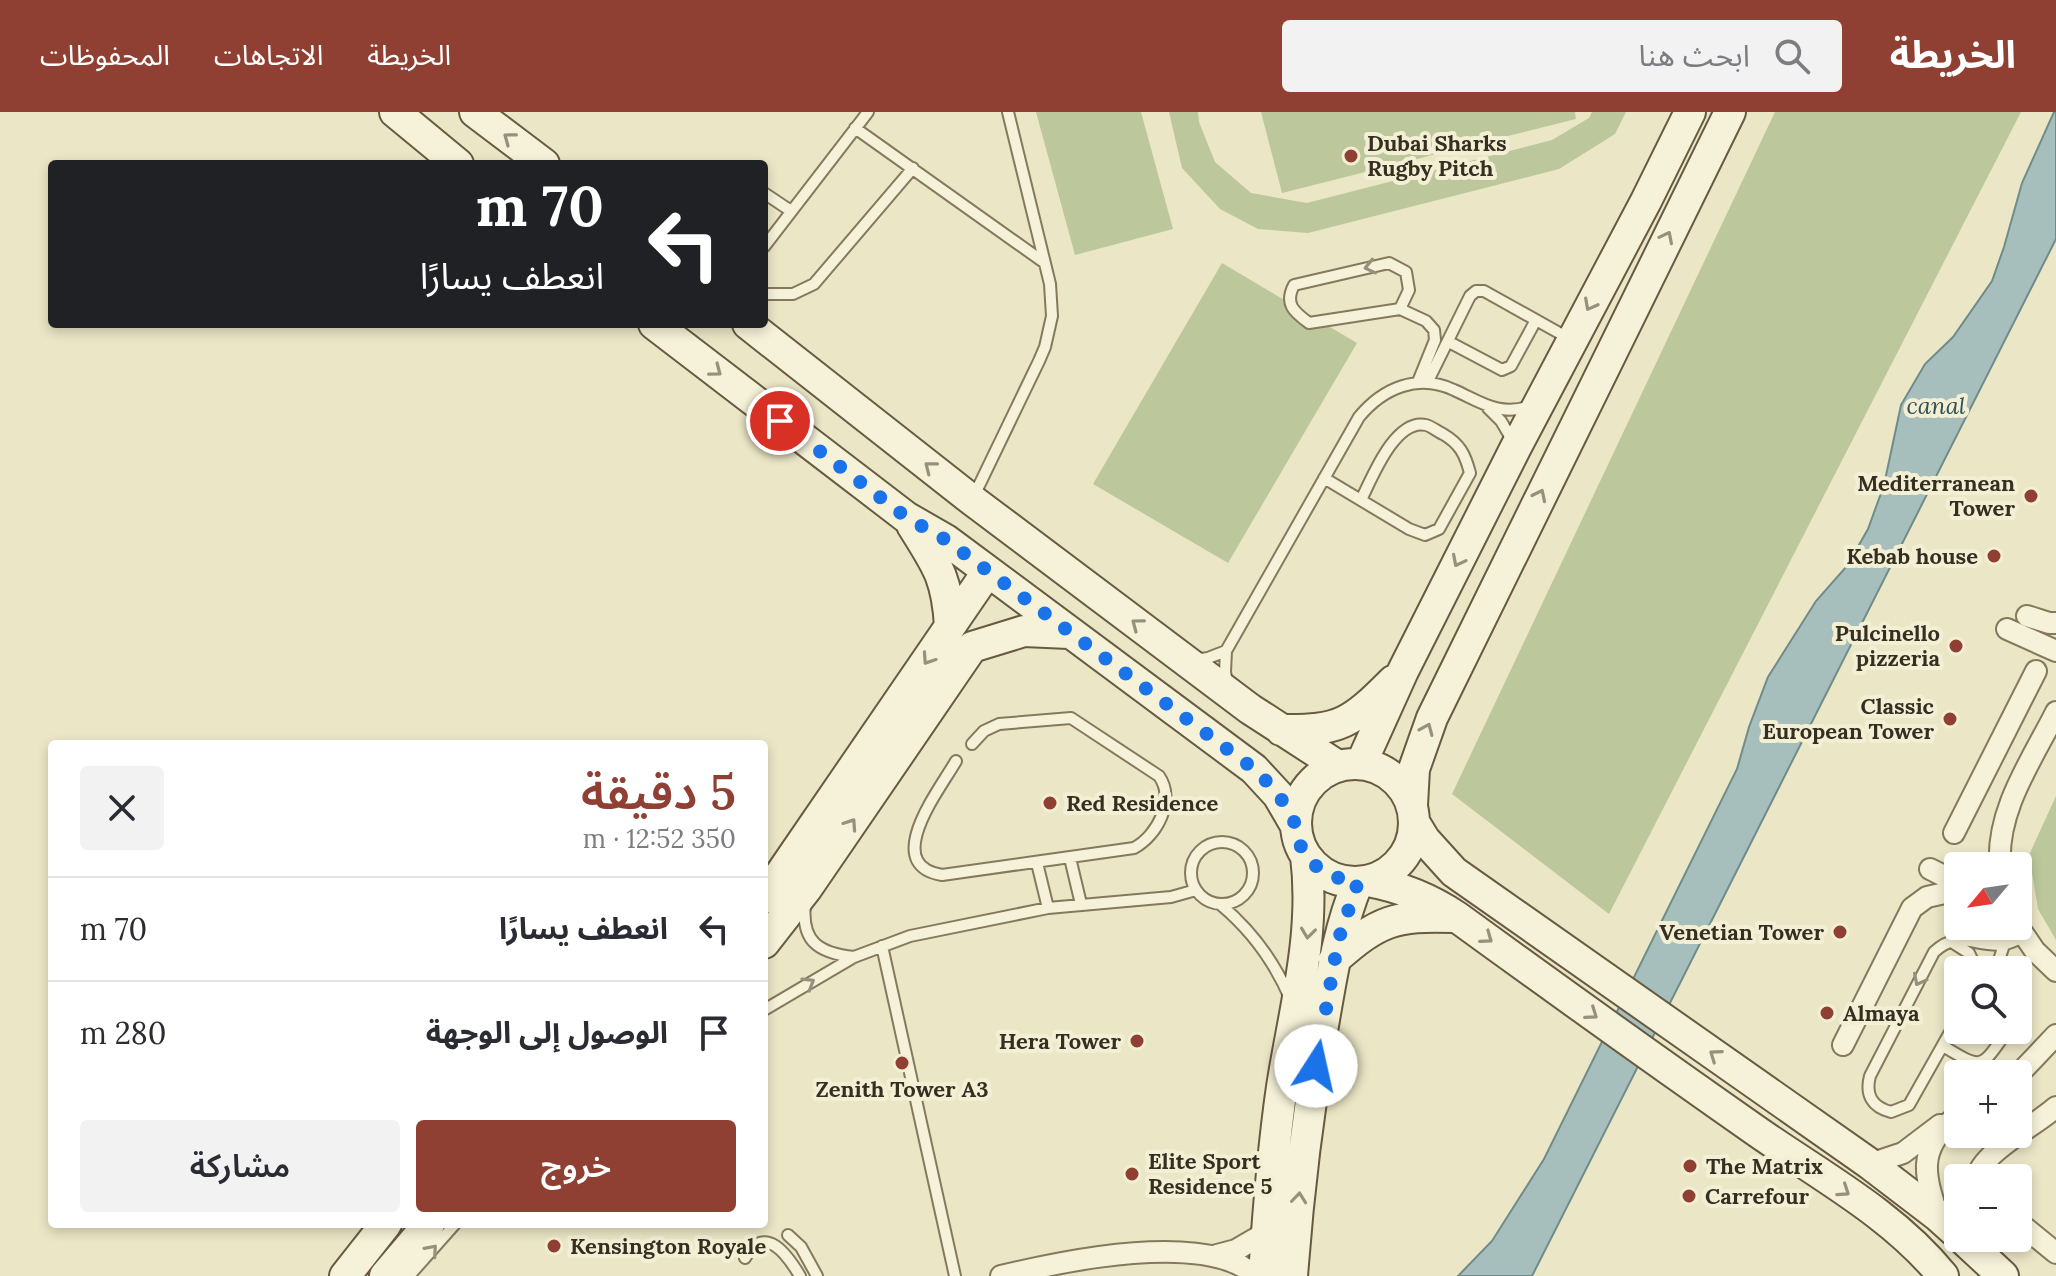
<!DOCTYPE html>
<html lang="ar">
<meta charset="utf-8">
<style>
body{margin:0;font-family:Lora,"Noto Sans Arabic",serif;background:#f2f2f3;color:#2b2b33;direction:rtl;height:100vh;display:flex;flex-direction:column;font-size:30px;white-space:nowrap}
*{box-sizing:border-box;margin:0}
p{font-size:26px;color:#7c7c81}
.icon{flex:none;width:44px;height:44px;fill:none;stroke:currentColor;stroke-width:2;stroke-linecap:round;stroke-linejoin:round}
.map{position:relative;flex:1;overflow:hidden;direction:ltr}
.details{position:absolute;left:48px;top:628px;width:720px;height:488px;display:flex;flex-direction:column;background:#fff;border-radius:8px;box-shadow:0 4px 12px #0003;direction:rtl}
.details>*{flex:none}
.top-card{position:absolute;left:48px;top:48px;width:720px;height:168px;border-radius:8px;box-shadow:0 4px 12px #0003;direction:rtl;background:#202124;color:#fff;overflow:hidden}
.needle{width:52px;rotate:241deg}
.fabs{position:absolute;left:1944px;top:740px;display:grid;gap:16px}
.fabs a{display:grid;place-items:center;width:88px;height:88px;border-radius:8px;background:#fff;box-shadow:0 4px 12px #0003;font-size:40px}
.pin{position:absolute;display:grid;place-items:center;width:68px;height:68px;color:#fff;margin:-34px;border:4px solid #fff;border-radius:50%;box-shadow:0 2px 8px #0007}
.me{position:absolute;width:88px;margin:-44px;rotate:10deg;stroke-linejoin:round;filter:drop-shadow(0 0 6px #0008)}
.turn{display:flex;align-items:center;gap:28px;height:168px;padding:0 32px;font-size:36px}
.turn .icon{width:104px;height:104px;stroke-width:2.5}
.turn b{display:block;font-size:56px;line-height:68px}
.round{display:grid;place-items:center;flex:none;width:84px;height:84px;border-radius:8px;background:#f2f2f3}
.head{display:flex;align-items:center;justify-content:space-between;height:136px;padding:0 32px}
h1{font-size:48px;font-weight:600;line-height:60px;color:#8f4032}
.action{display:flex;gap:16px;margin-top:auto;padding:16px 32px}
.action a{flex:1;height:92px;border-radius:8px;background:#8f4032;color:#fff;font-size:32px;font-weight:600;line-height:92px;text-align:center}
.action a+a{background:#f2f2f3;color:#2b2b33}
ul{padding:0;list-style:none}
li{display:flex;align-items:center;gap:24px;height:104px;padding:0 32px;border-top:2px solid #e1e1e2}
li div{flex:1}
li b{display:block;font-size:30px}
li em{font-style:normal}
header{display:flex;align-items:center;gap:48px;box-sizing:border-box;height:112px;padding:0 40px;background:#8f4032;color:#fff}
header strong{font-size:38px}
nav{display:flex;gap:44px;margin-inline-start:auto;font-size:28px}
.search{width:560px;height:72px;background:#f2f2f3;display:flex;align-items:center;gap:20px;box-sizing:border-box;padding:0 28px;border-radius:8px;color:#7c7c81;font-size:30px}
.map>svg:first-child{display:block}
.green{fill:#bcc89b}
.water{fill:#a7bfbc;stroke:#6f8c8a;stroke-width:2}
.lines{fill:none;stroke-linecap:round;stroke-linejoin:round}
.lane-casing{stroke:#85795d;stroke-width:14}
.street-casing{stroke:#85795d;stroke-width:24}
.secondary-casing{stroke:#675a41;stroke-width:34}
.lane{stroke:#f6f2d9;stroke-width:10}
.street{stroke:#f6f2d9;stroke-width:20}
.secondary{stroke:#f6f2d9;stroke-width:30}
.oneway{stroke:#96907c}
.route{stroke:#1a73e8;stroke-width:14;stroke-dasharray:0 25.2}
.poi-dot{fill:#8f4032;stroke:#f3efd5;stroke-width:3}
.labels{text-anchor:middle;stroke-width:8;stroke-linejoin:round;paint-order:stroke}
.poi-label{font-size:22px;font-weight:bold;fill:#362e20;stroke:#f3efd5;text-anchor:start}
.water-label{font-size:24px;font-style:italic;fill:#315155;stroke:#f3efd5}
</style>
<header>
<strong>الخريطة</strong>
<div class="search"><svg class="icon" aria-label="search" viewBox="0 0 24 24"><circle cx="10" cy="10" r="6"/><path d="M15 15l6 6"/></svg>ابحث هنا</div>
<nav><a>الخريطة</a><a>الاتجاهات</a><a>المحفوظات</a></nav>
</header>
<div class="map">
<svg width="2056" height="1164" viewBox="0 0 2056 1164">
<rect width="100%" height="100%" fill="#ebe6c6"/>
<!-- green -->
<path class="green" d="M1036,0h105l32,117 -98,26z
M1169,0h29l1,10 16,40 36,31 56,10 245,-63 37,-22 3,-6h34l-11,22 -56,35 -251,64 -50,-4 -38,-20 -38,-41z
M1261,0h314l1,7 -294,74z
M1775,0h246l-412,802 -157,-120z
M1222,151l135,80 -129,220 -135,-79z
M2056,684v144l-18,-31 -9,-54z"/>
<!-- water -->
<path class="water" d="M2054,0h2v127l-524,1037h-74l34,-35 52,-82 193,-390 12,-42 19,-50 48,-76 31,-35 21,-37 16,-44 17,-80 24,-41 28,-27 39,-56 12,-34 18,-64z"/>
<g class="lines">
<defs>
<path id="lane" d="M855,16l190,135
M764,81l27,18
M764,135l104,-135
M764,182h29l21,-10 99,-116
M1400,197l9,-19 -3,-18 -17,-9 -95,22c-10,19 0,27 15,38l91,-14 26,12 8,9 1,10 -17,42
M1449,230l53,28 9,-4 25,-46
M1427,271l43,-87 6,-5h8l86,48
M1488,296l13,13 13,22
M1324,366l85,51 16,6 14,-6 31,-56c-5,-19 -10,-29 -27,-39 -5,-2 -12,-8 -17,-9 -31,-7 -54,53 -65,75
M973,386l66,-137 6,-14 7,-31 -2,-32 -42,-172
M1194,548l14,-2 18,-7
M1227,571l-2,-11 1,-21 133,-234c24,-29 59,-44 95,-27 27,12 45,27 77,16
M956,649c-16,28 -76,104 -14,114l192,-27c23,-12 42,-48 25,-72l-88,-58 -72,6 -15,7 -12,13
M1191 761a31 31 0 1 1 62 0a31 31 0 1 1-62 0Z
M1070,746l11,46
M1037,751l11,45
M805,792c-4,38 14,49 49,53
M1221,793c31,26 53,56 69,93
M1950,829l19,12 8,17
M882,834l73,330
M1992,858l6,-7 6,-18
M764,898l90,-53 56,-21 138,-28 123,-11 25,-7
M1958,906l-49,87 -18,7c-19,-5 -26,-17 -21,-36l64,-124c26,-24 43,-3 71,-8 6,-1 13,-5 19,-7
M1943,934c41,25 38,22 65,-16
M788,1123l13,12 16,29
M745,1146c20,-36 43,-2 55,18
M409,1164l46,-52"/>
<path id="street" d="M2027,504l22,7h7
M2007,517l49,22
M1954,721l82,-162
M2000,754c-4,-56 32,-106 56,-154
M1930,757l28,14
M2018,814l17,25 21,20
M1843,933l69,-137 15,-11 31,-7
M2018,963l38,-40
M1870,1052l33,-11 37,-28
M1977,1066c3,-24 59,-53 79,-71
M1938,1104c-13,-40 -21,-65 14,-96
M2018,1110l38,31
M1217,1143l19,-5 31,-18
M1001,1164c62,-15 204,-46 255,0"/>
<path id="secondary" d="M395,0l63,52
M475,0l69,52
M654,212l252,193 40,23 308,229 24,26 18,31
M748,212l224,176 278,209 88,57
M912,413c25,40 35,52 38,101
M1281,618c60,1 70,-7 112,-49
M1361,652l42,-93 113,-224 130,-246 44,-89
M1296 711a59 59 0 1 1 118 0a59 59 0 1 1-118 0Z
M1412,693l2,-36 18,-51 298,-606
M1414,710l11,18 29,32 416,292 68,52 20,18
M1368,769c33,6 61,17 89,36 99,72 198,143 298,213 64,45 138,84 188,146
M764,786l224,-327
M764,831l43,-55 165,-241 52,-16 45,2
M1334,848c45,-40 61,-45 120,-43
M1962,1126l41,38
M345,1164l41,-52
M385,1164l44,-52
M1264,1164c4,-63 9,-127 18,-189 12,-77 34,-153 24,-231
M1292,1164c6,-82 16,-164 30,-245 9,-51 16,-101 36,-149"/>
</defs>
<!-- lane casing -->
<use href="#lane" class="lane-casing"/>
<!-- street casing -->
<use href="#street" class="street-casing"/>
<!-- secondary casing -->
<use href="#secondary" class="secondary-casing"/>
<!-- lane -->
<use href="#lane" class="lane"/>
<!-- street -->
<use href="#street" class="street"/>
<!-- secondary -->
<use href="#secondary" class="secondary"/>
</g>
<!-- one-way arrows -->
<defs><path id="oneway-chevron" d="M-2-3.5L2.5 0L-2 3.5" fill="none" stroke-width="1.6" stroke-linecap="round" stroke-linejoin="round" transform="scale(2)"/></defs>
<g class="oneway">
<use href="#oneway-chevron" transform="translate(509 26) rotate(-143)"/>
<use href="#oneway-chevron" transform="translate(1667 125) rotate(-63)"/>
<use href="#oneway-chevron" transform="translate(1370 155) rotate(167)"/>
<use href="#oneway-chevron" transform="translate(1590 193) rotate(118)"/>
<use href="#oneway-chevron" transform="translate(716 259) rotate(37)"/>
<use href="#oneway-chevron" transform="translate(930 355) rotate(-142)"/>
<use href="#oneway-chevron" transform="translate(1540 383) rotate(-64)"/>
<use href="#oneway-chevron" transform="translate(1458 449) rotate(117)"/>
<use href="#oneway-chevron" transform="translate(1137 512) rotate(-143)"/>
<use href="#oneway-chevron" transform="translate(928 547) rotate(124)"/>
<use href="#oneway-chevron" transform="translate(1427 617) rotate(-67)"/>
<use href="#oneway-chevron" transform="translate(851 712) rotate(-56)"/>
<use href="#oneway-chevron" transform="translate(1308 821) rotate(97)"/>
<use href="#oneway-chevron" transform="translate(1487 826) rotate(36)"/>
<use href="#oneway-chevron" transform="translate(1919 868) rotate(117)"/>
<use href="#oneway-chevron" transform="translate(809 871) rotate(-31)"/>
<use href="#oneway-chevron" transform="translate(1592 902) rotate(35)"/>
<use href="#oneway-chevron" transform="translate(1715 943) rotate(-145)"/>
<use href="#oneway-chevron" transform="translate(1844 1079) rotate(34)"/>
<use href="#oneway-chevron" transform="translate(1299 1086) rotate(-84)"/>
<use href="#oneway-chevron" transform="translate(432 1138) rotate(-49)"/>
</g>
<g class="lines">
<!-- route -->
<path class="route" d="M780,309l126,96 40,23 308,229c17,16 32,33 41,55 2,6 2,12 4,18 10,26 33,37 59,40l-20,59 -22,125"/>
</g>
<!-- markers -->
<g class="poi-dot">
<circle cx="1351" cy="44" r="8"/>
<circle cx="2031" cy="384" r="8"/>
<circle cx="1994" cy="444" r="8"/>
<circle cx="1956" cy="534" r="8"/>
<circle cx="1950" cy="607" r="8"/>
<circle cx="1050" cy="691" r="8"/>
<circle cx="1840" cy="820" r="8"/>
<circle cx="1827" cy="901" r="8"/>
<circle cx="1137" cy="929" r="8"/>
<circle cx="902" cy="951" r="8"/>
<circle cx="1690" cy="1054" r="8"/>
<circle cx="1132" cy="1062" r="8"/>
<circle cx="1689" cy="1084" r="8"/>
<circle cx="554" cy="1134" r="8"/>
</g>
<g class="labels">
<!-- poi labels -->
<g class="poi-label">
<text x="1367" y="39">Dubai Sharks<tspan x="1367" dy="25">Rugby Pitch</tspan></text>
<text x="2015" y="379" text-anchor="end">Mediterranean<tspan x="2015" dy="25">Tower</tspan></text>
<text x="1978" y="452" text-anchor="end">Kebab house</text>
<text x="1940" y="529" text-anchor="end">Pulcinello<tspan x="1940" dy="25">pizzeria</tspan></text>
<text x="1934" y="602" text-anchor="end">Classic<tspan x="1934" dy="25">European Tower</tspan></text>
<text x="1066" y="699">Red Residence</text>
<text x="1824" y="828" text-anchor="end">Venetian Tower</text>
<text x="1843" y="909">Almaya</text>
<text x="1121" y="937" text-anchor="end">Hera Tower</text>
<text x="902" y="985" text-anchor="middle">Zenith Tower A3</text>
<text x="1148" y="1057">Elite Sport<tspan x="1148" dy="25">Residence 5</tspan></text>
<text x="1706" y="1062">The Matrix</text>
<text x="1705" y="1092">Carrefour</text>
<text x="570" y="1142">Kensington Royale</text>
</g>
<!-- water labels -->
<g class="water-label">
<text x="1936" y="302">canal</text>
</g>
</g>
</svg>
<div class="fabs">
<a><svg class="needle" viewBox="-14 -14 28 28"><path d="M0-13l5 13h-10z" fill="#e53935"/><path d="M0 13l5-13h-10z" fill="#7c7c81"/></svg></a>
<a><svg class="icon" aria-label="search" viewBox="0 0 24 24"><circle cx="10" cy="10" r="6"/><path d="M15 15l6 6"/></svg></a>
<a>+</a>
<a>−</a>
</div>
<div class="pin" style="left:780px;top:309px;background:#d93025"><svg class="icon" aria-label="arrive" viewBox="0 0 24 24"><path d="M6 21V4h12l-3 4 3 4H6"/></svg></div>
<svg class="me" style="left:1316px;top:954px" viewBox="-20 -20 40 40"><circle r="19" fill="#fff"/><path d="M0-13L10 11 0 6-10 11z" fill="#1a73e8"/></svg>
<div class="top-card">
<div class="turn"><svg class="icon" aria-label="left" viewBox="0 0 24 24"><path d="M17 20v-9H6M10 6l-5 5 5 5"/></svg><div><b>70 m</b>انعطف يسارًا</div></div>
</div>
<section class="details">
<div class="head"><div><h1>5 دقيقة</h1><p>350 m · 12:52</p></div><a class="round"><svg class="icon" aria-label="close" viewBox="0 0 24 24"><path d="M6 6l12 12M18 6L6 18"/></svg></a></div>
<ul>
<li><svg class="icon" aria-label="left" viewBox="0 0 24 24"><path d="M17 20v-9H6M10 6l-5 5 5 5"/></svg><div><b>انعطف يسارًا</b></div><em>70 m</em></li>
<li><svg class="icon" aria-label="arrive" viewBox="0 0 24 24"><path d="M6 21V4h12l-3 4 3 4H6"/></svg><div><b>الوصول إلى الوجهة</b></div><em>280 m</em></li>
</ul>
<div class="action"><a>خروج</a><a>مشاركة</a></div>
</section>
</div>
